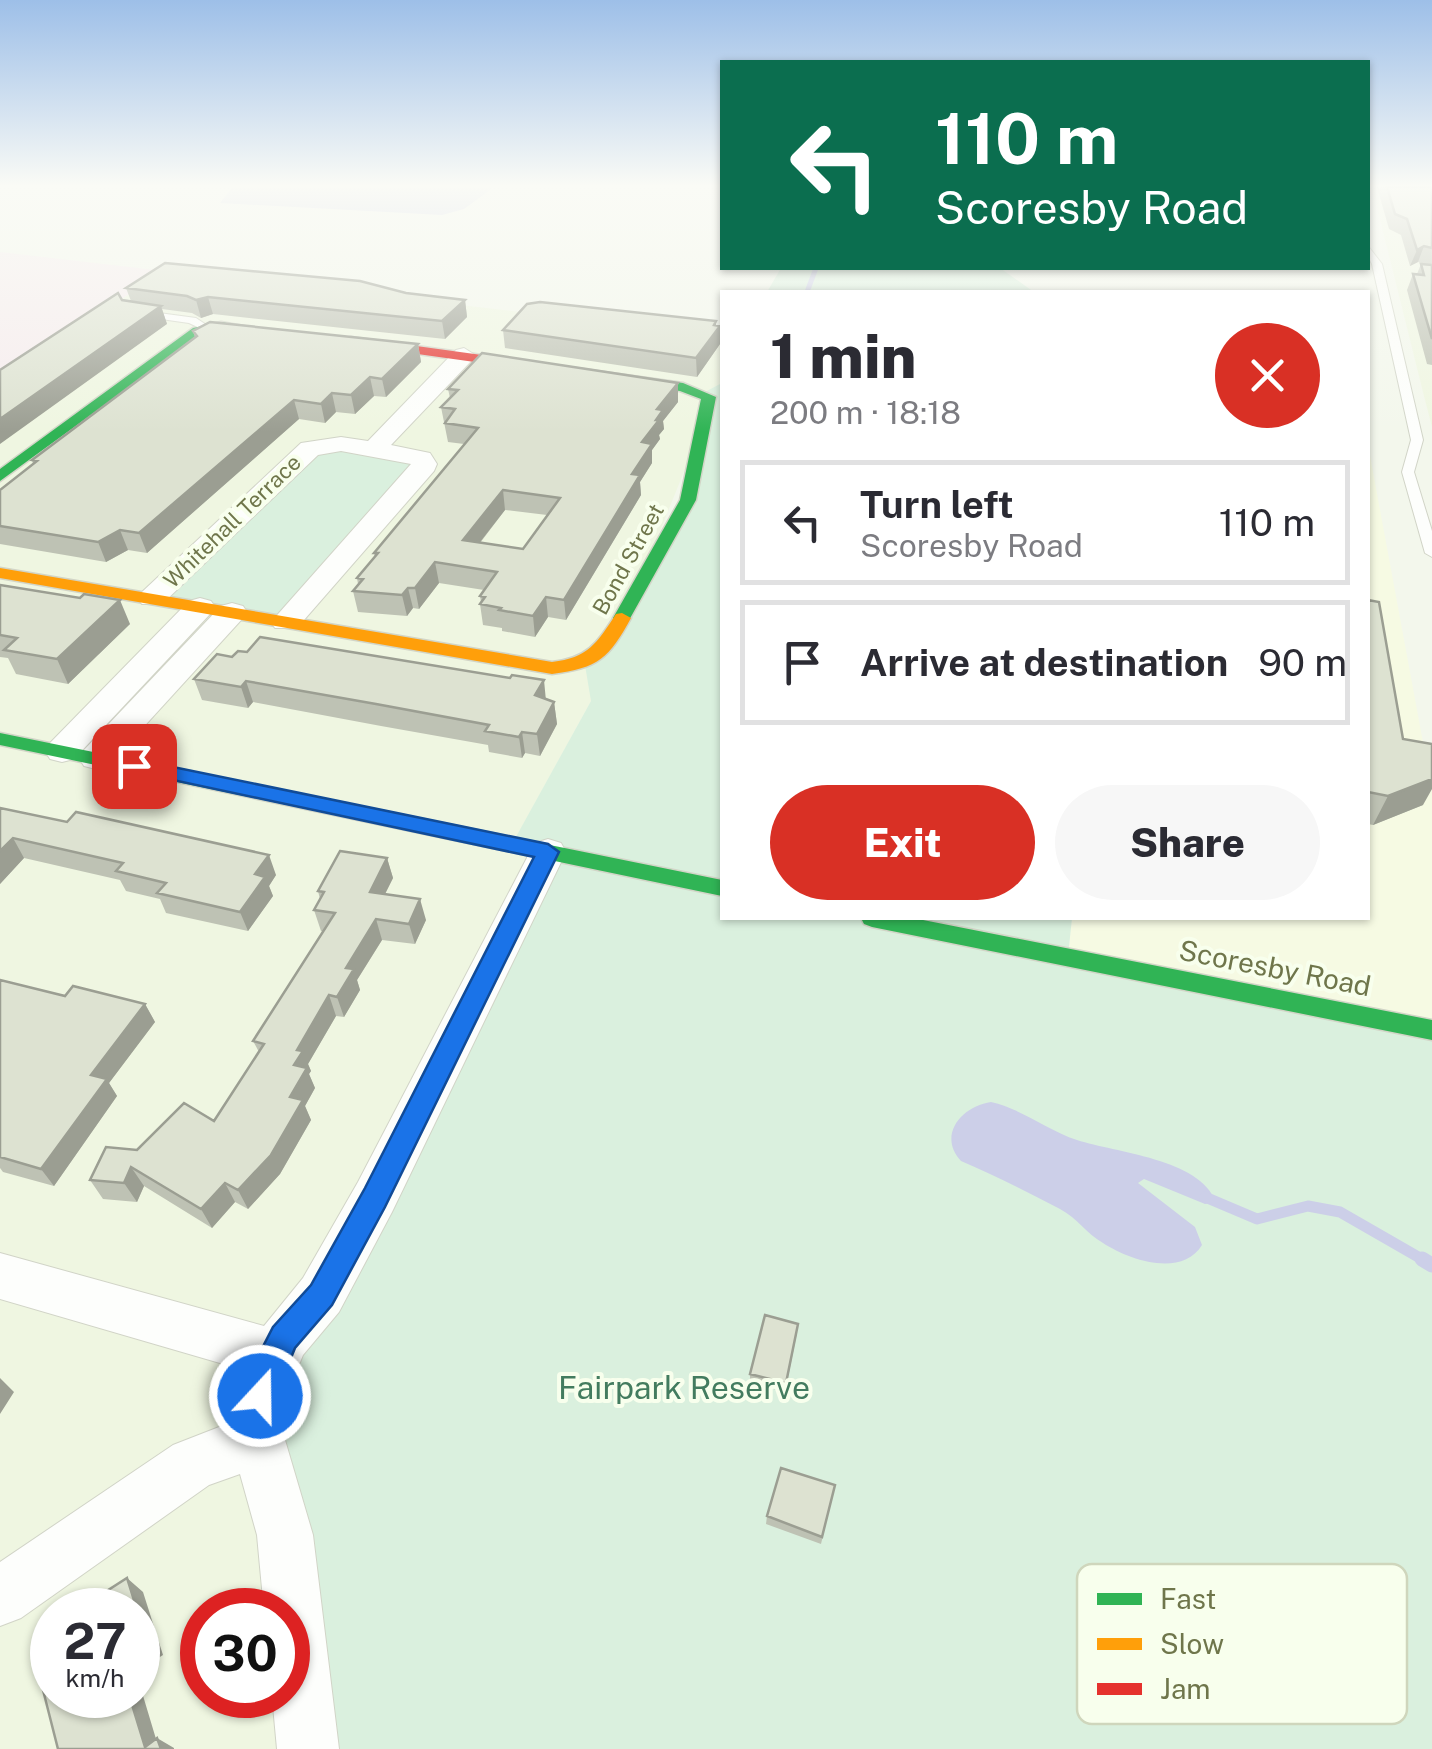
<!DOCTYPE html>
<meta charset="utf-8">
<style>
body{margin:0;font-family:"Public Sans",sans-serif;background:#f7f7f7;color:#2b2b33;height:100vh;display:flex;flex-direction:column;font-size:38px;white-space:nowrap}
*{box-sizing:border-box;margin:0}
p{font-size:32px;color:#7c7c81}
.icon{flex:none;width:55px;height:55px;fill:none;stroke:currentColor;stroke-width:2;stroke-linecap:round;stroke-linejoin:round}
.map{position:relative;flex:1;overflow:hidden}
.details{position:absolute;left:720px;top:290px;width:650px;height:630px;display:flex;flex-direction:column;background:#fff;border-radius:0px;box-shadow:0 2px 8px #0004}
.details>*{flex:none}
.top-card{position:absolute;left:720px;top:60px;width:650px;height:210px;border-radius:0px;box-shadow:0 2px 8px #0004;background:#0b6e4f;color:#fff;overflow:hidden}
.speed{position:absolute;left:30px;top:1588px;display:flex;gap:20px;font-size:50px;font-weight:700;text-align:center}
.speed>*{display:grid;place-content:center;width:130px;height:130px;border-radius:50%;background:#fff;box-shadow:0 2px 8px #0004;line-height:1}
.speed small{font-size:25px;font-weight:400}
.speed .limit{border:15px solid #d22;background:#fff;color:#111}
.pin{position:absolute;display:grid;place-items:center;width:85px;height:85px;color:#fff;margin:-42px;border-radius:20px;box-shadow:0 5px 15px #0006}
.me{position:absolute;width:110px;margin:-55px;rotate:21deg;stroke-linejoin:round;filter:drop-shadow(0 0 8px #0008)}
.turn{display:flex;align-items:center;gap:35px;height:210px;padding:0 50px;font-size:45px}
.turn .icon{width:130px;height:130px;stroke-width:2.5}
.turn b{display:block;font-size:70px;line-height:85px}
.round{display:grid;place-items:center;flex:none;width:105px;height:105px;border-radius:52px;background:#f7f7f7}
.headline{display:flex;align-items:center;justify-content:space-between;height:170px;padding:0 50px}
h1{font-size:60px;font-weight:800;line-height:75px}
.primary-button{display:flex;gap:20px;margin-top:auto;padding:20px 50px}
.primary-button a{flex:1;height:115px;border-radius:60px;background:#d93025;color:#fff;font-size:40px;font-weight:800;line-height:115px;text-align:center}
.primary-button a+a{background:#f7f7f7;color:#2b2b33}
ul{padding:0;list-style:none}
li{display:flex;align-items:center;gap:30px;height:125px;margin:0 20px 15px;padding:0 30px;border:5px solid #e1e1e2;border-radius:0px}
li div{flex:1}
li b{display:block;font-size:38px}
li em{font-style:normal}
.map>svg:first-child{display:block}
.residential{fill:#eff6e1;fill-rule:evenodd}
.commercial{fill:#f6fae3}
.education{fill:#f6ecee}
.green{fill:#daf0de}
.water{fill:#cccfe8}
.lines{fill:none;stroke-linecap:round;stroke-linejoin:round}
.stream-far2{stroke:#cccfe8;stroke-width:5}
.stream-far1{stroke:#cccfe8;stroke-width:11}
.stream{stroke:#cccfe8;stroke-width:15}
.lane-casing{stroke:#d1d4c7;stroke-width:2}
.street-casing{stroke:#d1d4c7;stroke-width:2}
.fast-casing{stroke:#d2d5c7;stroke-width:3}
.slow-casing{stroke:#d2d5c7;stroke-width:3}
.jam-casing{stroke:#d2d5c7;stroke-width:3}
.lane{fill:#fdfefc;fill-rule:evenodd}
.street{fill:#fdfefc;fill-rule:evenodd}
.fast{fill:#30b455;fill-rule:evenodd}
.slow{fill:#ff9f0a;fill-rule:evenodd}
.jam{fill:#e5322d;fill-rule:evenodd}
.wall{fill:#bec2b4;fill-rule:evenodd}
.shaded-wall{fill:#9b9e92}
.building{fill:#dde2d1;stroke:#9b9e92;stroke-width:2.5;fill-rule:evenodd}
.route{fill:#1a73e8;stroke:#114b97;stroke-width:2.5}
.labels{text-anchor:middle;stroke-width:8;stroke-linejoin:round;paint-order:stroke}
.far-street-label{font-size:22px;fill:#6f764b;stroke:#f8ffed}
.street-label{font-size:28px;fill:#6f764b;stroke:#f8ffed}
.near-park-label{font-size:32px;fill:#437c5f;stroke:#f8ffed}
.key{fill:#f8ffed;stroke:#cfd6bc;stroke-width:2.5}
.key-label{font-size:28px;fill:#6f764b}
</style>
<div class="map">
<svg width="1432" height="1749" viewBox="0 0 1432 1749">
<rect width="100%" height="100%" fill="#f3f7ec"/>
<!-- residential -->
<path class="residential" d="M1372,187h60v240l-9,-35z
M164,271l558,64v43l-131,323 -78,142 35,9 -271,648 31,249h-308v-1370zM52,1610h86v85h-86zM202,1610h86v85h-86z"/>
<!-- commercial -->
<path class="commercial" d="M1368,445l64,346v239l-364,-73 4,-39h296z"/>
<!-- education -->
<path class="education" d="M0,252l164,19 -164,108z"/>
<!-- green -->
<path class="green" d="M781,268h219l34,24h-267z
M722,378v540h350l-4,38 364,74v719h-1124l-23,-214 -27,-95 290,-588 -36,-8 79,-143 -6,-36 98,-155 20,-117 17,-9z
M310,448l111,10 -135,164 -134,-24z"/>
<!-- water -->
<path class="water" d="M233,187h261l-30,22 -22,6 -222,-12z
M991,1102c31,7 56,28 86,38 39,13 122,18 139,62l-11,2 -61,-25 -6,4 57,44 7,18c-20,33 -73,15 -99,-2 -16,-9 -26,-25 -43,-34 -32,-17 -66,-34 -99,-48 -24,-26 1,-55 30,-59z"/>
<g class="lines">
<!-- stream-far2 -->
<path class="stream-far2" d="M807,292l9,-24"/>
<!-- stream-far1 -->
<path class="stream-far1" d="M1205,1197l52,22 51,-13 32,6 87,50"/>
<!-- stream -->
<path class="stream" d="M1422,1259l10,6"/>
<defs>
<path id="lane" d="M1368,246l14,18 41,176 -9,32 18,59v26l-7,-4 -23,-81 9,-32 -39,-176 -4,-8z
M144,311l52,7 15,10 -5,3 -17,-8 -49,-7 -1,-2z"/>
<path id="street" d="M464,348l11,7 -3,5 -81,85 39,8 7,11 -3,7 -137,157h-22l-4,-6 140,-158 -70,-13 -23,4 -156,149h-20l-5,-6 5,-6 159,-149 40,-6 27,4 88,-91z
M200,598l11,3 4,6 -4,6 -137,146 -12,3 -12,-3 -5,-8 5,-8 139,-142z
M232,603l11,3 4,6 -4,6 -135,148 -12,3 -12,-3 -5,-8 5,-8 137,-144z
M548,839l13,4 5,9 -174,360 -53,100 -36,43 -17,41 -1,44 28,95 26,214h-62l-5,-54h16v-85h-24l-7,-75 -17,-61 -31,11 -188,133 -21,8v-64l173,-117 59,-23 2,-26 10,-26 -244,-71v-46l264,73 39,-48 55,-96 172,-330 5,-9z"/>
<path id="fast" d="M221,322l50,9c-18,9 -48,-2 -69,3l-202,147v-12l193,-141z
M489,356l194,27 33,14 -20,103 -68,122h-12l-3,-4 67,-118 21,-101 -21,-8 -196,-28 -2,-3z
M0,733l722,147v16l-722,-151z
M861,918h52l519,102v20l-560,-113 -8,-3z"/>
<path id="slow" d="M0,568l552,94c36,-4 45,-19 64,-48l6,-1 9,5c-22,40 -32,50 -79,56l-552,-96z"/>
<path id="jam" d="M351,337l138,19 7,4 -7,4 -143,-20v-6z"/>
</defs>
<!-- lane casing -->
<use href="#lane" class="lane-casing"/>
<!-- street casing -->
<use href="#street" class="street-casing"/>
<!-- fast casing -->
<use href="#fast" class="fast-casing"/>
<!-- slow casing -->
<use href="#slow" class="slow-casing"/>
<!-- jam casing -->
<use href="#jam" class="jam-casing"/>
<!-- lane -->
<use href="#lane" class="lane"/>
<!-- street -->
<use href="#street" class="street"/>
<!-- fast -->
<use href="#fast" class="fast"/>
<!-- slow -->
<use href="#slow" class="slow"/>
<!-- jam -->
<use href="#jam" class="jam"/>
</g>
<!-- wall -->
<path class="wall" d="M1377,187h55v178l-5,-1 -20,-74 6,-16h4l4,-10 6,1 -9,-3 -8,4 -9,-31 -12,-6z
M126,288l280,5 59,7 2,17 -22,22 -232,-25 -12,4 -9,-5 -30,-4 5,15 -45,-24 9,1z
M716,325l4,1v18l-23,33 -192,-29 -2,-18z
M193,331l225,13 3,18 -35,35 -12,-1 -19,18 -19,-2 -11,11 -26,-4 -152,134 -19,-3 -22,12 -106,-18v-54l33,-26 -1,-4 163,-123z
M448,389l230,13 -15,19 1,8 -5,6 1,4 -8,11v13l-12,19 1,13 -75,125 -18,-3 -13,20 -33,-6v-3l-19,-3 -3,-21 1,-2 -1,-6 4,-6 -45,-7 -20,26 -6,-1 -6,8 -49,-4 -5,-21 5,-7 -1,-6 18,-20 -1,-5 90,-109 -16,-2 -7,-35 9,-9zM505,510l42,5 -24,34 -43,-6z
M0,585l130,39 -62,60 -52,-10 -8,-16 -8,-1z
M1368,600l35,139 20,66 -50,20 -5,-1z
M247,652l299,47 8,3 3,22 -17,32 -15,-3 -3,5 -33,-6 -1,-7 -107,-19 -128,-24 -5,6 -46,-8 -8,-21 38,-22z
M0,808l276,67 -7,11 4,10 -25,35 -82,-18 -6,-14 -34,-8 -6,-11 -96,-22 -24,26z
M387,858l6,20 -8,16 41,26 -11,24 -33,-4 -25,40 3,10 -16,27 -8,-1 -28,48 3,7 -2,3 6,14 -10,18 6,14 -31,54 -32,35 -13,-7 -23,26 -68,-42 -7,16 -34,-3 -13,-19 47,-30 77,-29 45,-69 -6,-11 70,-110h-2l-7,-21 6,-11 -2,-8z
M0,980l65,16 80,8 10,18 -46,61 8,13 -63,90 -51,-14 -3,-4z
M797,1333l-12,59 -35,-9v-9z
M835,1485l-14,59 -55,-20 1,-8z"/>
<!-- shaded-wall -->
<path class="shaded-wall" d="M1424,246l-6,16 -8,4 7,-16z
M208,297l5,17 -12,4 -5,-18z
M465,300l2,17 -22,22 -3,-18z
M161,306l6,18 -167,120v-25z
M716,321v10l4,-5v18l-23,33 -1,-19z
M418,344l3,18 -35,35 -4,-18z
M370,377l4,19 -19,18 -4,-19z
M678,383v19l-15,19 1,8 -5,6 1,4 -8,11v13l-12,19 1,13 -75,125 -2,-20 68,-126 10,-32 15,-33z
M332,393l4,19 -11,11 -4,-19z
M294,400l5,19 -152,134 -8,-20z
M503,490l2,20 -39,50 -3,-20z
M120,530l8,20 -22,12 -8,-20z
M435,562l4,21 -20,26 -4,-21z
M408,588l5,20 -6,8 -5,-21z
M546,597l2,20 -13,20 -2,-21z
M120,600l10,24 -62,60 -11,-25z
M544,680l2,21 -11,-6z
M246,681l7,21 -5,6 -7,-21z
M554,702l3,22 -17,32 -3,-22z
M522,732l3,21 -3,5 -3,-21z
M1432,779v10l-9,16 -50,20 15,-29z
M13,838l11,20 -24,26v-33z
M269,855l7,20 -7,11 4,10 -25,35 -8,-19 15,-38z
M387,858l6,20 -17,34 -6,-20z
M420,899l6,21 -11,24 -6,-20z
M376,919l6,21 -25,40 3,10 -16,27 -7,-20 9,-29z
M329,995l7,21 -28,48 3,7 -2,3 6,14 -10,18 6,14 -31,54 -32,35 -10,-19 52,-93 7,-47z
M145,1004l10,18 -46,61 8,13 -63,90 -13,-17 50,-94z
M131,1167l13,19 -7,16 -13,-19z
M225,1183l10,19 -23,26 -11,-19z
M0,1378l14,14 -14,22z
M127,1578l16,14 20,63 -25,16v-22z
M138,1679l21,70 -14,-2 -16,-52h9z
M157,1738l17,10v1h-13z"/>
<!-- building -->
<path class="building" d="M1387,187h45v61l-8,-2 -7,4 -10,-31 -12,-5z
M165,263l195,18 46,12 59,7 -23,21 -234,-24 -12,3 -9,-4 -61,-8z
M1421,264l11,1v74l-19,-65 11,1z
M118,293l4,7 39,6 -161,113v-49z
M540,302l176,19 -2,4 6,1 -24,32 -193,-28 24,-26z
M210,322l208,22 -36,35 -12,-2 -19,18 -19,-2 -11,11 -27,-4 -155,133 -19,-3 -22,12 -98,-16v-36l37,-29 -5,-1 165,-124 -4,-5z
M482,353l196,30 -21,26 6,1 -7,10h3l-17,22 10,2 -20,30 8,1 -76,125 -18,-3 -13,19 -34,-6 2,-2 -21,-4 5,-7 -5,-1 17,-24 -62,-10 -20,26h-7l-6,7 -49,-4 10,-12 -6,-1 21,-25h-4l104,-125 -33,-5 10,-14 -14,-2 17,-17 -10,-1zM503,490l57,8 -37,51 -60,-9z
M0,585l80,13 4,-4 36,6 -63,59 -53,-9 13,-12 -17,-3z
M1368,600l11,2 24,137 29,5v35l-44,17 -20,-4z
M260,637l250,41 2,-3 32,5 -9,15 19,7 -17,32 -15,-2 -3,5 -34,-6 4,-6 -113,-21 -130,-23 -5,6 -47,-8 23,-25 15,3 6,-6 9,1z
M0,808l67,14 9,-10 193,43 -14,19 10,3 -25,35 -83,-19 9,-10 -50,-12 7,-8 -110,-25 -13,13z
M340,851l47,7 -17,34 50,7 -11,25 -33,-5 -30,49 8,1 -17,28 -8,-2 -32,55 6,1 -9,14 13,3 -17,29 13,3 -32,55 -33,35 -13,-7 -24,26 -70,-42 -7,16 -34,-3 16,-33 31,3 47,-47 30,18 50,-77 -11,-3 82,-128 -21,-3 10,-18 -6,-1z
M0,980l65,16 8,-10 72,18 -54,71 16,4 -66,90 -41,-12z
M765,1315l33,9 -12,59 -36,-9z
M781,1468l54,17 -13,52 -55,-21z
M127,1578l10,32h-60z
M138,1611l10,32 -10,6z
M52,1625v70h77l16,52 12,-9 4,11h-103l-15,-59 6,-3 -13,-52z"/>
<!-- sky -->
<linearGradient id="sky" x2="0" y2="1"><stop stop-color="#9dbfe8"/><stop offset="0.43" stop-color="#fafbf6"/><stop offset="1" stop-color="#fafbf6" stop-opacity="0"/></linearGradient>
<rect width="1432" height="432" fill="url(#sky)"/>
<!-- route -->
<path class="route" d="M134,759l414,85 11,8 -174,355 -53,98 -37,43 -24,59 -11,5 -11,-5 -5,-11 11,-34 18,-35 38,-42 54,-97 169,-331 -408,-87 -3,-4 3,-5z"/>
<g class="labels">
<!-- far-street labels -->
<g class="far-street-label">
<text transform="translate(232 521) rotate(-44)" y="8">Whitehall Terrace</text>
<text transform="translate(628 559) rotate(-61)" y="8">Bond Street</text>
</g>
<!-- street labels -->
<g class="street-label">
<text transform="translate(1275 968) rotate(11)" y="10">Scoresby Road</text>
</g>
<!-- near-park labels -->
<g class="near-park-label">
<text x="684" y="1399">Fairpark Reserve</text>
</g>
</g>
<!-- legend -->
<rect x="1077" y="1564" width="330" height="160" rx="15" class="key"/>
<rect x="1097" y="1593" width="45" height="12" fill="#30b455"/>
<rect x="1097" y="1638" width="45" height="12" fill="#ff9f0a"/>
<rect x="1097" y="1683" width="45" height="12" fill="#e5322d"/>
<g class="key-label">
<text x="1160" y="1609">Fast</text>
<text x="1160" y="1654">Slow</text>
<text x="1160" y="1699">Jam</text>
</g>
</svg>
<div class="speed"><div>27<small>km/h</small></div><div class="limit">30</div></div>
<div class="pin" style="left:134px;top:766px;background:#d93025"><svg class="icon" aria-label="arrive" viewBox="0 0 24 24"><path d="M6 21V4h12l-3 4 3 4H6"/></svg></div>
<svg class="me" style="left:260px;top:1396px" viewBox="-20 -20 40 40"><circle r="17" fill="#1a73e8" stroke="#fff" stroke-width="3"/><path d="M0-11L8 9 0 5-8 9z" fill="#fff"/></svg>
<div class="top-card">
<div class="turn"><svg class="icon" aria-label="left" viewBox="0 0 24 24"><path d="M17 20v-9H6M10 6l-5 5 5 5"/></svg><div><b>110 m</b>Scoresby Road</div></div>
</div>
<section class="details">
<div class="headline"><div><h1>1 min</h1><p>200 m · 18:18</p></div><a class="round" style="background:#d93025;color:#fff"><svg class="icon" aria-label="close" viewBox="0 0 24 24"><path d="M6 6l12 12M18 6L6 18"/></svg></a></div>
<ul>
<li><svg class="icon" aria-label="left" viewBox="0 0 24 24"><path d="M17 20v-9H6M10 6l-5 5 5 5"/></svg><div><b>Turn left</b><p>Scoresby Road</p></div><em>110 m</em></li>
<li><svg class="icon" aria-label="arrive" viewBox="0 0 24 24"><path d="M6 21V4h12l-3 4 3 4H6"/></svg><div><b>Arrive at destination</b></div><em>90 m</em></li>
</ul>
<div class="primary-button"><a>Exit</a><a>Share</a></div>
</section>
</div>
